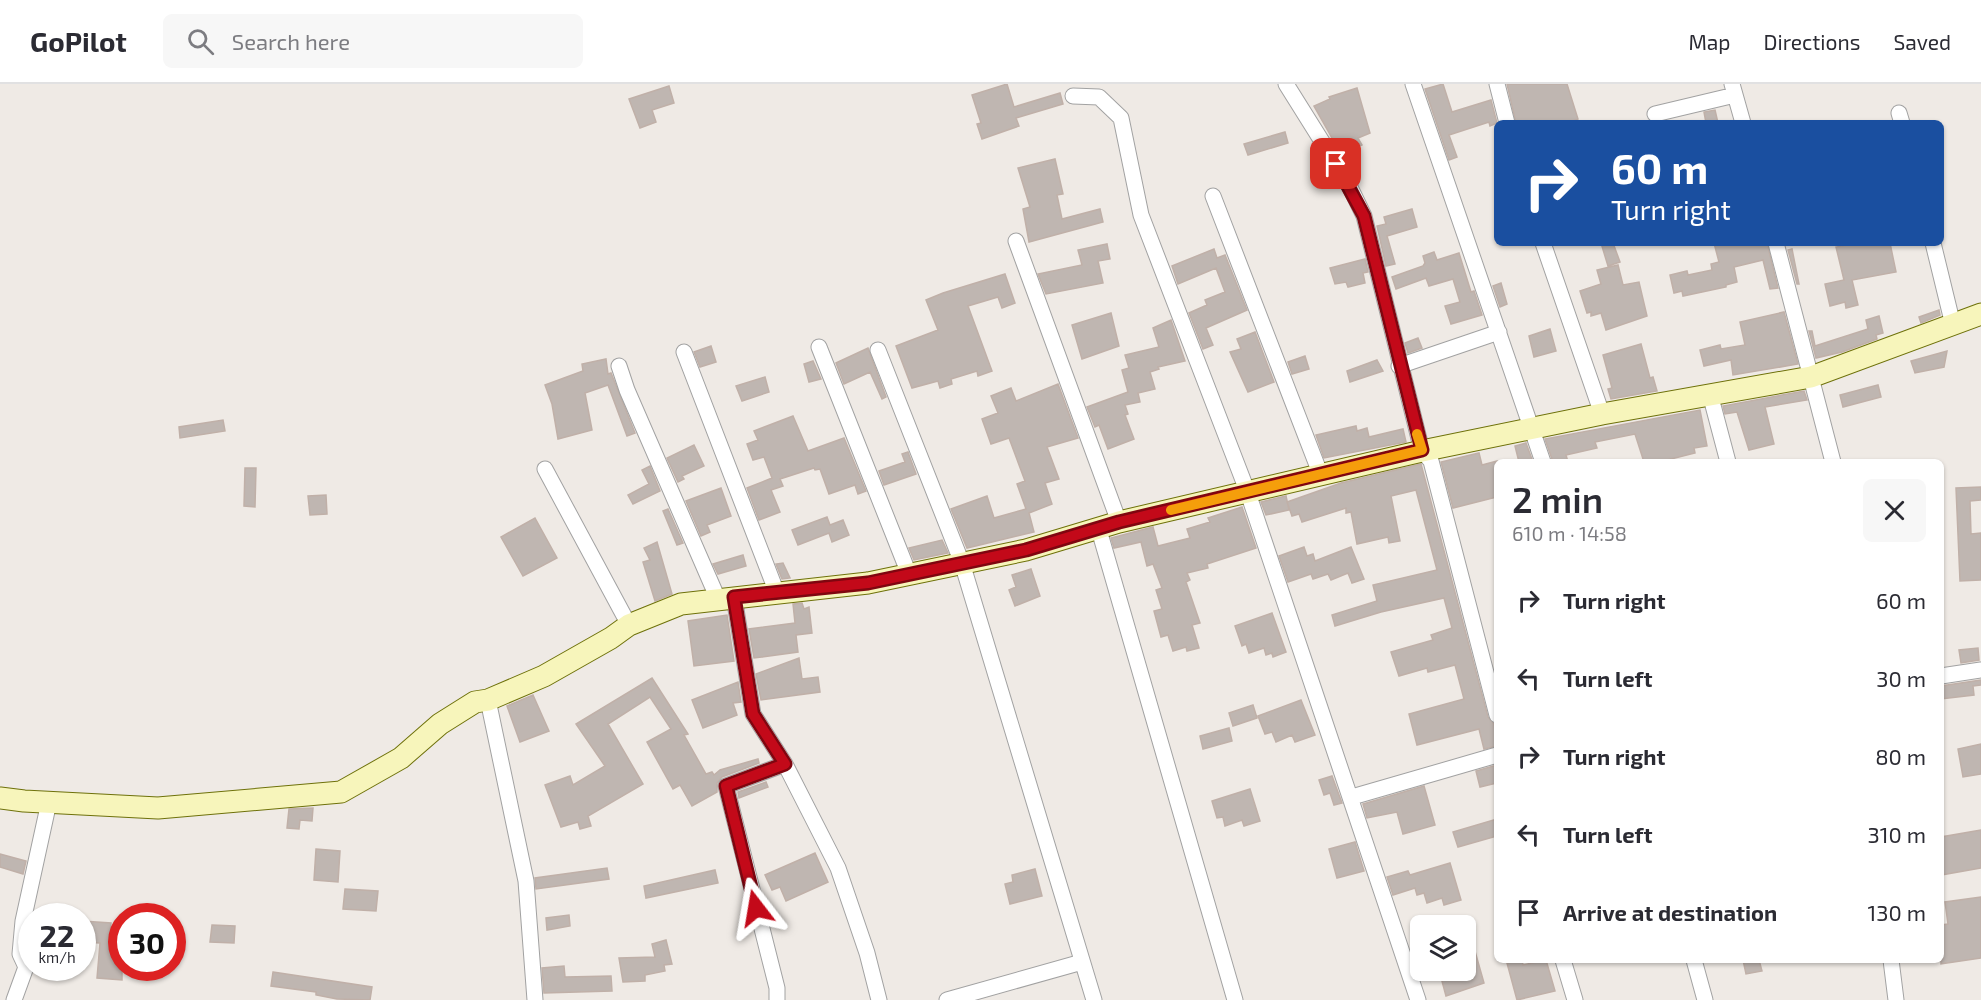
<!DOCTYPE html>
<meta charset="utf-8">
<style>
body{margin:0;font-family:"Exo 2",sans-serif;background:#f7f7f7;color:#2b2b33;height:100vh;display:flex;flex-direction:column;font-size:22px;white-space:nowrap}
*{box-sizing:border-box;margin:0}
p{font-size:20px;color:#7c7c81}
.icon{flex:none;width:33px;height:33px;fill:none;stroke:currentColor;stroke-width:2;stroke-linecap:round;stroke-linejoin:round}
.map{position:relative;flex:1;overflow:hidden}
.panel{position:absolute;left:1494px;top:375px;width:450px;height:504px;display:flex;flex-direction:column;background:#fff;border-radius:9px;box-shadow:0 2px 4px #0004}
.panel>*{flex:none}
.banner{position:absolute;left:1494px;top:36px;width:450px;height:126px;border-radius:9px;box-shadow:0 2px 4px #0004;background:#1a4fa0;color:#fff;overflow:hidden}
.buttons{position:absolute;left:1410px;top:831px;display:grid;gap:12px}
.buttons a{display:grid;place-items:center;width:66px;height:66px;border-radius:9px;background:#fff;box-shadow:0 2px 4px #0004;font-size:30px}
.speed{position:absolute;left:18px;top:819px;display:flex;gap:12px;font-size:30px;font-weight:700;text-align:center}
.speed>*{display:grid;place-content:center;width:78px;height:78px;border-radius:50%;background:#fff;box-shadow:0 2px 4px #0004;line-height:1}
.speed small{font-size:15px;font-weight:400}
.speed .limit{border:9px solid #d22;background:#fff;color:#111}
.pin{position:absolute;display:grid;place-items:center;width:51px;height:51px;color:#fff;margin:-26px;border-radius:12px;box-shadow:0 3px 9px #0006}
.me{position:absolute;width:66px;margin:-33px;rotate:346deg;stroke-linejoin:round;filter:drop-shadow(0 0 4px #0008)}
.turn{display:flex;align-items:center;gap:21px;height:126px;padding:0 18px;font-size:27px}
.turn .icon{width:78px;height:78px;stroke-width:2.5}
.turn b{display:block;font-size:42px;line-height:51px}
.round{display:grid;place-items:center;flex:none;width:63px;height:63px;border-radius:9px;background:#f7f7f7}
.overview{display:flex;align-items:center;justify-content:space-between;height:102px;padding:0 18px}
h1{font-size:36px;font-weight:600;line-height:45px}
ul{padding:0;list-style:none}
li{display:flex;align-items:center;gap:18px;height:78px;padding:0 18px}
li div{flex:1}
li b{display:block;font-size:22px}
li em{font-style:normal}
header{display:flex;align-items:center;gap:36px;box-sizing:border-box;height:84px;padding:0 30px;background:#fff;border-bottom:2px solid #e1e1e2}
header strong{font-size:28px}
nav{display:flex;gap:33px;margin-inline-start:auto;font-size:21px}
.search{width:420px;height:54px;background:#f7f7f7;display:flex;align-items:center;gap:15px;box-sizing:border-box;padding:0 21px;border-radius:9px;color:#7c7c81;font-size:22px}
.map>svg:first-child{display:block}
.building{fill:#bfb6b1;stroke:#c0b0a8;stroke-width:1.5}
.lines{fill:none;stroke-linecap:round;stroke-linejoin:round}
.street-casing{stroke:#a2a2a2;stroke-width:17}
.secondary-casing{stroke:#6e710a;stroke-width:23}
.street{stroke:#fff;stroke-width:15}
.secondary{stroke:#f7f5bb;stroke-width:21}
.route-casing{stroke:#7f0610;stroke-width:15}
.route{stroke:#c30919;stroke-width:10}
.slow{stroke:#f59e0b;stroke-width:10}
</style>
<header>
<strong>GoPilot</strong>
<div class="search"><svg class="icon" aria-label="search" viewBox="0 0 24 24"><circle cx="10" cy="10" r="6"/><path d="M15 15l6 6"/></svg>Search here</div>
<nav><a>Map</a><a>Directions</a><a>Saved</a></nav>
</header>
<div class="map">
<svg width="1981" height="916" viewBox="0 0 1981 916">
<rect width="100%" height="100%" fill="#efeae5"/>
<!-- building -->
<path class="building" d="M1007,0l7,23 46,-14 3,11 -47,14 3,8 -37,13 -5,-15 4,-1 -9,-28z
M1443,0l9,28 39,-12 6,23 -7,3 -1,-4 -40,13 8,22 -8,3 -24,-71z
M1507,0h60l11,35 -10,4h-52z
M669,2l5,17 -22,7 4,12 -16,6 -11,-29z
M1357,4l13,45 -12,5 4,7 -21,9 -27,-48 16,-7 -1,-2z
M1715,26l3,13h-12l-2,-11z
M1285,48l3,11 -40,12 -4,-11z
M1055,75l8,35 -6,1 5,24 38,-10 3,13 -74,20 -6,-33 7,-2 -12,-39z
M1412,125l5,18 -30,9 8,28 -9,2 -9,-40 9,-2 -2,-7z
M1601,159h12l7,19 -12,4z
M1714,159h53l11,45 -8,1 -7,-29 -29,7 3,15 -11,3v2l-43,9 -1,-5 -8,2 -4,-18 17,-4 1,4 24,-5 -1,-6 8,-2z
M1860,159h30l6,29 -44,8 6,25 -12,3 -1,-6 -15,4 -5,-22 19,-4 -8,-33z
M1107,160l3,15 -12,2 5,22 -57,11 -8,-20 44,-9 -4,-15z
M1214,165l3,9 8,-3 22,55 -41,18 7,17 -10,4 -14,-36 18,-8 -2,-5 20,-8 -9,-24 -38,16 -6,-18z
M1792,165l7,35h-2l-9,-34z
M1434,168l3,8 22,-7 12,39 3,-1 8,24 -31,9 -6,-18 15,-4 -7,-23 -24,7 -3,-8 -30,11 -4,-12 31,-11 2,-3 -2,-7z
M1365,175l3,13 -5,1 2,10 -17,4 -2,-5 -11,2 -5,-16z
M1618,181l5,20 16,-3 8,34 -41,14 -5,-17 -10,3v-4l-4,1 -7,-22 21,-7 -4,-14z
M1005,190l10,29 -13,5 -4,-11 -30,9 24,65 -14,5 -1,-5 -26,8 1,5 -12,4 -2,-7 -26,7 -16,-42 42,-16 -12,-30 17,-7z
M1501,199l6,21 -7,3 -7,-21z
M1939,226l1,5 -19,8 -2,-6z
M1784,228l14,52 -65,11 -2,-15 -27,6 -4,-16 20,-5 1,4 24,-4 -5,-23z
M1111,229l8,33 -37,13 -10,-34z
M1879,232l4,17 -7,2 1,4 -35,13 -26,6 -7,-27h3l3,15 53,-17 -2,-9z
M1171,236l14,41 -27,6 1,2 -9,3 5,17 -17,4 2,9 -15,3 3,9 -3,1 9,24 -26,10 -9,-24 -4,2 -8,-20 41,-15 -6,-22 7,-2 -4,-13 34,-8 -6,-19z
M1550,245l6,22 -22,6 -5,-21z
M1255,248l19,50 -26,10 -18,-40 11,-3 -4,-10z
M1418,254l4,10 -14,5 -3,-10z
M1641,260l9,34 3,-1 4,14 -46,8 -3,-10 4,-1 -9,-33z
M711,262l5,16 -16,5 -6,-15z
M868,264l18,49 -4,2 -12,-27 -26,12 -8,-21z
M1947,267l-3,16 -29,6 -4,-12z
M1305,272l4,13 -17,5 -4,-12z
M606,275l2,15 3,-1 24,60 -8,3 -19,-51 -23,8 7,37 -34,9 -6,-35 -7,-19 38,-14 -1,-7z
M1377,276l6,11 -33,11 -3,-11z
M813,277l8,18 -12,3 -5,-18z
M765,293l4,15 -27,9 -6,-15z
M1058,300l20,54 -31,9 12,32 -14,4 7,21 -23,9 5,19 -67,16 -16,-39 36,-13 7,22 32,-9 -9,-25 8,-3 -16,-43 -18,6 -9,-25 16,-6 -7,-17 20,-8 5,13z
M1878,301l3,12 -38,10 -3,-12z
M1804,307l3,9 -42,7 9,37 -25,6 -12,-38 -12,2 -2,-8z
M1700,326l7,36 -13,2 1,5 -28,7v2h-23l-9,-28 -40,8 2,6 -31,7 2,7h-15l-8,-23z
M793,332l15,35 36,-13 22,53 -8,3 -3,-9 -26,9 -9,-25 -5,1 -1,-2 -34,11 3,7 -12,4 9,22 -21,8 -12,-32 25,-10 -8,-21 -11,3 -6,-16 11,-4 -4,-9z
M223,336l2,11 -45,7 -1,-11z
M1356,342l1,5 10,-3 2,9 34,-8 3,13 -82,16 -8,-23z
M1526,359l7,19h-14l-4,-16z
M694,361l10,21 -22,10 2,3 -6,3 -11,-24z
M908,368l8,22 -32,11 -5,-14 26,-9 -3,-8z
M1479,369l3,12 15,-4v36l-44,11 -12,-46z
M1421,380l67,253 6,7 3,22 -13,3 -5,-20 -62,16 -8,-31 55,-15 -9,-34 -27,7 -1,-4 -28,8 -8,-24 42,-12 -2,-5 21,-7 -8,-30 -63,14 -46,14 -3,-11 45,-14 -4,-16 64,-15 -21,-80 -25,6 9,45 -11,2 -1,-6 -31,7 -6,-32 -5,1v-5l-44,14 -3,-8 -7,2 -5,-14 54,-19z
M650,382l10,25 -27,13 -5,-9 21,-11 -7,-14z
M245,384h11l-1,39 -11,-1z
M1981,403v13l-11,1 1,33 10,-1v47l-21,1 -4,-93z
M721,404l10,28 -24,9 3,7 -9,4 -15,-35z
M326,411l1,19 -17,1 -2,-19z
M1286,412l3,14 -23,5 -5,-13z
M1242,423l14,41 -49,16 1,4 -21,5 3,7 -4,2 14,41 -8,2 7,23 -12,3 -1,-4 -13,4 -5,-16 -7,2 -7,-26 8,-2 -6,-19 6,-2 -9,-24 -6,2 -6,-24 -27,6 -3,-10 42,-11 5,19 32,-8 -3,-9 23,-7 -2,-4z
M668,425l15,34 -6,2 -14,-34z
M827,433l3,8 13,-5 6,15 -17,7 -3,-9 -31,12 -6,-15z
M535,434l22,40 -34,18 -22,-39z
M942,456l6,13 -34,7 -5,-12z
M657,458l15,52 -17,7 -12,-39 7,-2 -6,-12z
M1304,463l3,9 6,-2 2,7 36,-14 13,32 -12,4 -4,-10 -17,7 -3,-6 -15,5 -2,-5 -23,8 -9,-26z
M743,471l3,11 -28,8 -5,-10z
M783,479l7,15 -8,1 -6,-15z
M1031,485l9,27 -25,10 -6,-16 7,-3 -4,-12z
M802,519l2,6 5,-2 3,26 -16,2 2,17 -44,6 -5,-29 46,-6 -2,-19z
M1272,529l14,39 -13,5 -1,-4 -6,2 -2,-7 -15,5 -3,-9 -4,2 -7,-20z
M727,531l7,46 -40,5 -6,-45z
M1978,564l1,12 -18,3 -2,-13z
M799,574l3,21 16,-2 2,15 -59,8 -5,-26z
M652,594l36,56 -4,1 22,39 6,-2 2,3 6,-5 38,-11 1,4 -37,14 -5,6v9l-25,14 -12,-21 -7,4 -26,-47 24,-13 -21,-32 -42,27 35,60 -55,32 3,10 -11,3 -2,-7 -17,5 -16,-42 25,-9 3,9 32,-19 -29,-42z
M1981,596v5l-8,1 1,9 -33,4v-13z
M738,598l3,20 -8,1 4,12 -34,13 -11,-28z
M533,611l16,36 -29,11 -13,-36z
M1301,616l14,35 -20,7 -3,-7 -16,7 -4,-10 -7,2 -7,-18z
M1253,621l4,13 -24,8 -4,-13z
M1229,644l3,13 -29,8 -3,-13z
M1981,660v30l-18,3 -5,-28z
M1497,681v18l-17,4 -4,-16z
M1332,692l10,27 -8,2 -4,-12 -6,2 -5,-15z
M766,698l2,5 -29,11 -1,-6z
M1424,702l11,39 -32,9 -6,-22 -30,6 -4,-14z
M1250,705l10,32 -16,5 -2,-6 -17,6 -2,-9 -6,1 -5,-17z
M313,724l-1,13 -12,-1 -1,9 -12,-1 2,-19z
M1497,735v17l-39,11 -5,-15z
M1981,746v38l-40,7v-38z
M1355,758l9,29 -27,7 -8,-29z
M316,765l24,2 -2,31 -24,-2z
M815,769l13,29 -42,19 -6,-14 -8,3 -7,-15z
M0,770l26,7 -3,13 -23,-7z
M1450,779l11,37 -17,5 -2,-7 -15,5 -3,-10 -7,2 -2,-7 -22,7 -6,-18 21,-6 2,4z
M607,784l2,11 -73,10 -1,-11z
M1035,785l7,27 -32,8 -5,-20 8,-2 -1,-7z
M715,786l3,13 -72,15 -2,-12z
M345,805l33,2 -2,20 -33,-2z
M1981,813v61l-40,6v-39l7,-1 -3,-22z
M569,831l1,11 -23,4 -1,-12z
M82,837l29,2 -1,14 12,1v42l-25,-2 3,-35 -18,-1z
M212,841l23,1 -1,17 -24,-1z
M1466,846h3l15,53 -38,13 -7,-26h27z
M666,856l6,24 -8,1 1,6 -20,4v6l-22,1 -4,-24 36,-1 -3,-13z
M1522,876l1,5 23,-5 9,31 -38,9 -10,-37z
M1743,876h16l3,11 -16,3z
M564,882l1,11 46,-1 1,15 -68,2 -2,-25z
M273,888l99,15 -2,13 -33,-1 -21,-4v-3l-45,-6z"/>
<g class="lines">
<defs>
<path id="street" d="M1286,0l62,99 16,33 58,235 9,10 66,254
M1413,0l130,378
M1497,0l10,39
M1732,0l11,39
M1073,12l26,1 22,21 20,97 107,278 170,507
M1899,29l3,10
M1655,30l80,-19
M1213,112l107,277
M1016,157l103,281
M1543,159l59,171
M1776,159l57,219
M1933,159l20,82
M819,263l90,227
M878,266l84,213 132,437
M684,268l93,241
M619,282l8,24 91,209
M1399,282l100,-34
M1710,310l18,68
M545,385l84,156
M1099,446l136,470
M734,513l19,117 32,50 53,104 29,85 12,47
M1941,592l40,-6
M488,616l38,181 9,119
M1352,713l145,-42
M1563,876l12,40
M1694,876l11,40
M1891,876l5,40
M14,916l12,-33 -6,-13 3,-33 26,-119
M777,916v-12l-51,-202 59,-22
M947,916l135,-38"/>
<path id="secondary" d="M0,714l24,3 134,7 183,-16 60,-34 39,-34 35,-22 13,-2 56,-24 67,-38 18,-13 52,-21 187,-21 158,-33 93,-28 303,-71 180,-37 209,-37 170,-63"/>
</defs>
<!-- street casing -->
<use href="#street" class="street-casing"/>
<!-- secondary casing -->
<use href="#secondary" class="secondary-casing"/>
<!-- street -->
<use href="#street" class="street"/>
<!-- secondary -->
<use href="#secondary" class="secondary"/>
</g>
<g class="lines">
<defs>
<path id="route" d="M756,824l-30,-122 59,-22 -32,-50 -19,-117 134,-14 158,-33 93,-28 303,-72 -58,-234 -28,-52"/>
</defs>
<!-- route casing -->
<use href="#route" class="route-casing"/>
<!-- route -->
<use href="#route" class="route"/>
<!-- slow -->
<path class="slow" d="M1171,426l251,-60 -5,-16"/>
</g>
</svg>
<div class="buttons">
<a><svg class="icon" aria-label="layers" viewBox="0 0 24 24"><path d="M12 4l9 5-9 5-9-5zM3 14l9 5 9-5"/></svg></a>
</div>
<div class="speed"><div>22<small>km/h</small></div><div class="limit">30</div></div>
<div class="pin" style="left:1336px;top:80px;background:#d93025"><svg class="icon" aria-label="arrive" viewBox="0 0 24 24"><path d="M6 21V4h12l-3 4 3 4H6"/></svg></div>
<svg class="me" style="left:756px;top:824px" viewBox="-20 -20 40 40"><path d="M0-17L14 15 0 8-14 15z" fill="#c30919" stroke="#fff" stroke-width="4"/></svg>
<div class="banner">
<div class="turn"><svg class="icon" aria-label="right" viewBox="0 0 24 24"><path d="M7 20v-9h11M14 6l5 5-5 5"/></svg><div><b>60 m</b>Turn right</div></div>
</div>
<section class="panel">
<div class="overview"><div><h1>2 min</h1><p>610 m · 14:58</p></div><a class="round"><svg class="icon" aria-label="close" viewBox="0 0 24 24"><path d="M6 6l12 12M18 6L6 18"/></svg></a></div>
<ul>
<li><svg class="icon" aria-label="right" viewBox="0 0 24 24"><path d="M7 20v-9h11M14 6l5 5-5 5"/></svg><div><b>Turn right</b></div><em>60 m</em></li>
<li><svg class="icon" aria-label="left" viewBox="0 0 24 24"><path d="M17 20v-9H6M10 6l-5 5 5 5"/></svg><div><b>Turn left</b></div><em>30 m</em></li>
<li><svg class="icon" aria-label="right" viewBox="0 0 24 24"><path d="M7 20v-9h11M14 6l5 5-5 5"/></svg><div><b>Turn right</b></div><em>80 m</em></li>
<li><svg class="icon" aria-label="left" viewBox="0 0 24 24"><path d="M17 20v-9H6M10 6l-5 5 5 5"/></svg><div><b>Turn left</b></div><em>310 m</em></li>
<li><svg class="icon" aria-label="arrive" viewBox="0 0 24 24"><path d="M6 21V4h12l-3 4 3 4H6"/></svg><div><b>Arrive at destination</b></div><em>130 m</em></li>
</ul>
</section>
</div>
